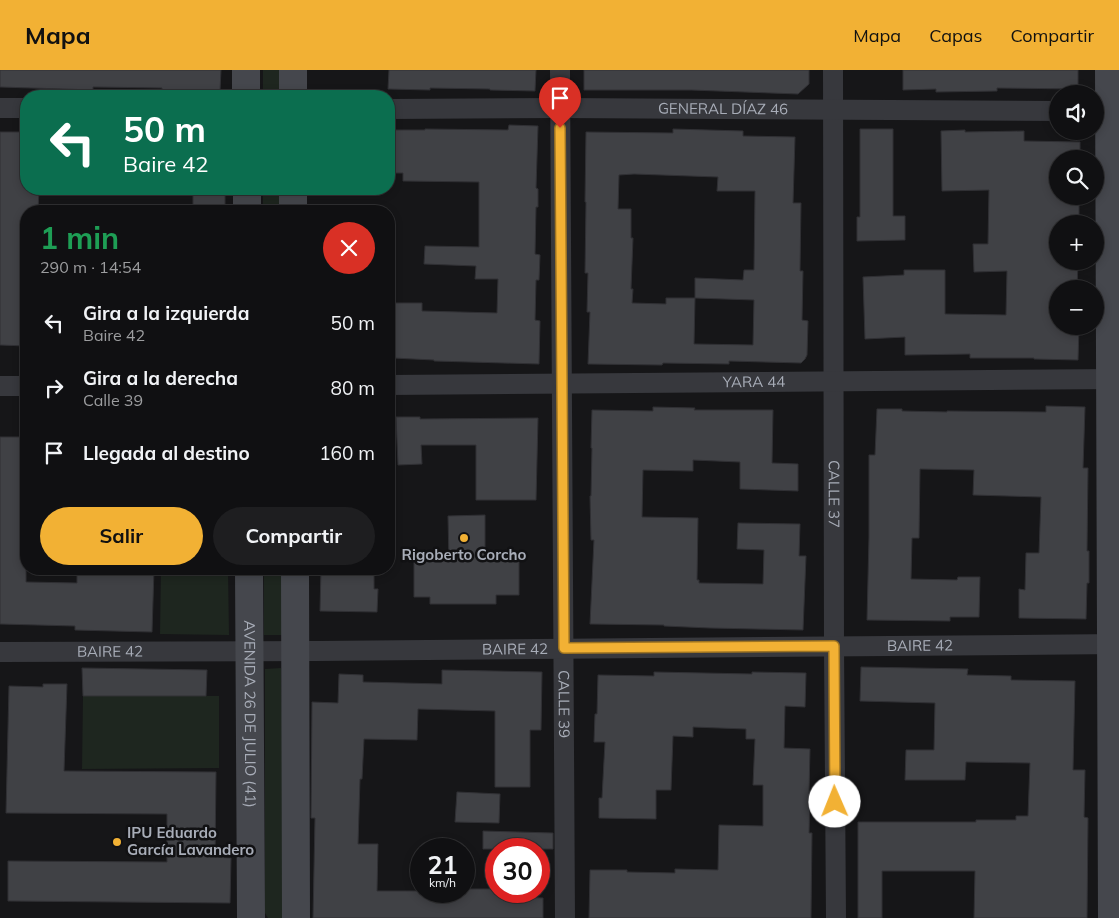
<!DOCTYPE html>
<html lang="es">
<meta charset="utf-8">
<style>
body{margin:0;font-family:Mulish,sans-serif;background:#1e1e20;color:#f1f3f6;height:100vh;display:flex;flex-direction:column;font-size:19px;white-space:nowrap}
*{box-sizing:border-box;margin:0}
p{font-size:16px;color:#9c9d9f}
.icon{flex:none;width:28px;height:28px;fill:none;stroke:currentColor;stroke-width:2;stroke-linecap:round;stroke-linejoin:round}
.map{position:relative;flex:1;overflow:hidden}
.panel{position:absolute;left:20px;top:135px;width:375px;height:370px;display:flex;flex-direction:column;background:#101012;border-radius:20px;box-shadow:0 2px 8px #0003,0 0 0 1px #303032}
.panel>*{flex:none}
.top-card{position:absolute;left:20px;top:20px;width:375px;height:105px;border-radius:20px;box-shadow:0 2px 8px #0003,0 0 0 1px #303032;background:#0b6e4f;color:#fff;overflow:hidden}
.tools{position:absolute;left:1049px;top:15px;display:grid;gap:10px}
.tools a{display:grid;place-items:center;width:55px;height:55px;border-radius:50%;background:#101012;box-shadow:0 2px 8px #0003,0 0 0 1px #303032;font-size:25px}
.speed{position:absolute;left:410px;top:768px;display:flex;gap:10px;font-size:25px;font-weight:700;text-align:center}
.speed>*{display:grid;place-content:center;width:65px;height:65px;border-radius:50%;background:#101012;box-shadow:0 2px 8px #0003,0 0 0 1px #303032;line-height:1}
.speed small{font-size:12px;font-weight:400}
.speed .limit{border:8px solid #d22;background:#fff;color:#111}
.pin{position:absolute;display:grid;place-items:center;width:42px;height:42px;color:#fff;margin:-51px -21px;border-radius:50% 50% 50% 0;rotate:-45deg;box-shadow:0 0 5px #0007}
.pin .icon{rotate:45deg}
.me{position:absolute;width:55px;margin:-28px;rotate:359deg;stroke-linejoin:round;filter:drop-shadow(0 0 4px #0008)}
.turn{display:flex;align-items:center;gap:18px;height:105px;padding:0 20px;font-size:22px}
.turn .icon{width:65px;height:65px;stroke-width:2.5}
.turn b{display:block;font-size:35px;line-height:42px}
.round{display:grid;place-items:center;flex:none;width:52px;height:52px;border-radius:26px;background:#1e1e20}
.head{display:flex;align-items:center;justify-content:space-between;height:85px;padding:0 20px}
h1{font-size:30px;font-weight:700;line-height:38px;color:#1e9e55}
.primary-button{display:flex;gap:10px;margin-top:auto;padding:10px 20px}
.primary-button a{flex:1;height:58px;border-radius:30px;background:#f2b134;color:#111;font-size:20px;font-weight:700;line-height:58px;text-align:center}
.primary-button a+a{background:#1e1e20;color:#f1f3f6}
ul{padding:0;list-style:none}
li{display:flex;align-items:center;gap:15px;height:65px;padding:0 20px}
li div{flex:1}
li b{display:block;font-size:19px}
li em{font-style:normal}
header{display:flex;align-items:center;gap:30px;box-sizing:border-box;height:70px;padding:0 25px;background:#f2b134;color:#111}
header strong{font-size:24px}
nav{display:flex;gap:28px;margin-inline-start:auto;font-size:18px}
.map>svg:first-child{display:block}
.green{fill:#1e261f}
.building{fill:#404145;stroke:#303034;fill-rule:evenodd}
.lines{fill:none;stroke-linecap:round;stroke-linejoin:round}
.street{stroke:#37383d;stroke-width:20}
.secondary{stroke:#45474d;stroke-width:28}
.route-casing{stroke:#9d7322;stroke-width:12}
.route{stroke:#f2b134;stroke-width:9}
.poi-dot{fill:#f2b134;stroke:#111113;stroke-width:2}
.labels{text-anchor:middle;stroke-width:5;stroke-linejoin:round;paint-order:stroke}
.street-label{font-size:15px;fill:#a8adb8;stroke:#111113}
.poi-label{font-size:15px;font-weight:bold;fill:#a8adb8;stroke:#111113}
</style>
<header>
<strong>Mapa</strong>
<nav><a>Mapa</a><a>Capas</a><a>Compartir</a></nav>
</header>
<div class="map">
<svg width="1119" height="848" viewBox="0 0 1119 848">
<rect width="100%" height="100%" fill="#161618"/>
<!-- green -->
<path class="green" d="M263,0h16l1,23h-17z
M263,119h17v22h-17z
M161,499h67l1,66 -69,-1z
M264,499h18v66h-18z
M281,598l5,242 -1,8h-17l-3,-5v-244z
M83,626h136v72l-137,1z"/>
<!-- building -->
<path class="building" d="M0,0h221l-1,21 -58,-1v-2l-69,-1v3l-93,-3z
M389,0h147l-1,21 -45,-1v-1l-60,-1v2l-42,-1z
M584,0h225v14l-11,10 -107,-4h-107z
M903,0h175v19l-81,-1v3l-61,1v-3l-33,1z
M509,55l29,1 -2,62 2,1v18h-2l-1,47 5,1 -1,25h-3l-1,40 5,1 -1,43 -105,-3v-1l-41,-2 2,-55h27v8l75,2 1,-34h-23l1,-13 -52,-2 1,-18 54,1v-65l-76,-1v-8h-14v-43h36v-1l83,1z
M673,59l70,2v5l52,1 -2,66h8l-1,68h3l-1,49 6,1 -1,34 -2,4 -4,4 -72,-2v3l-66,-1 -1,2 -74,-1 2,-52h-3l1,-39h-3l1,-71h-1l1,-70 87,1zM634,104l84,3 -1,14h38l-1,79h-10l-1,10 -48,-2v20h-29v6l-34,-1 1,-14h-2l2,-51h-2v-29h-13l1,-34zM695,228l59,2 -1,45 -59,-1z
M860,59h33v87h12v24l-48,1v-24h3z
M965,60v2l59,-1v10l56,1v17h-22v37h21v28h-21v37h20l-1,28h-19v37h21l-1,34 -44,-1v-1h-64v-4l-65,1v-18l-40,2 -2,-62 41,-2v-5h41v44l61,1 1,-44 -33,1 -1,-28h15l1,-54 -47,1 -1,-60z
M0,62h26v57h13l-1,22h-12v135l-26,-1z
M193,119h32v22h-32z
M1046,336l39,1 -2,61h5l-1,83h2v32h-2l-1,36 -67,-1v-29l6,1 1,-37h13l2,-56 -68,-2 1,-25 -54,-1 -1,69h-7l-1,41 46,1 1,-3h22l-1,40h-29v4l-83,-1 2,-83v-82h6l2,-46h25v2l45,1v-1l99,1z
M653,337l42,1 -1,2h79l-1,53 26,1v27l-58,-2v-27l-47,-2v11l-50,-1 -1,47 56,1 -1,62h2v3l64,1 1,-34 -27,-1 1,-26 62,1 -1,32h7l-3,74 -93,-2 -46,-2v-1l-74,-1 4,-84h-3l-1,-44h1l1,-48h-1l1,-38 61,1z
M396,347h24v2l118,-1 -2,82h-60v-55h-55l1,19 -24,1z
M0,367h26v145l51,1v-14h77l-2,63 -77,-2v-4l-75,-2z
M485,445v46h34v34h-23v9h-66v-7h-16v-36h35l-1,-45z
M321,499h53v20h4l-1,23 -57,-1z
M861,597l107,2 -1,6 44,1v4l64,1 -2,89h12l-1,47 4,1 -1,100h-113l1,-47h-93v47h-24v-96h118v-2h40v-4h12l2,-53 -64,-1 -1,18h-60l1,-30h28l1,-47 -75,-2z
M82,598l125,2 -1,26h-123z
M442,600l100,2 -1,58h-11v57h-35v-76l-77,-2 -1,31 -53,-1 -2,40h-2l-2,65h20l-1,47h87v-2h32v2h20v6l27,1v20h-230l2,-100h-4l1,-116 26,1 1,-29 24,1v7l79,2z
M654,602l98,2v-2l54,1 -1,34 -20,-1 -1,42 26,1 -1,45h1l-1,39h3l-1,85h-222l1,-48h37v2l48,1v-4l43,1 1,-45 44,1v-41h-10l2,-46h-9v-10l-53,-2v10l-20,-1 -2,54h-15v29l-57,-1v-20h3l3,-56h-11l1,-28h2l1,-39 56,1z
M43,614h24l-3,87 152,1 -1,85 16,1 -1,45 -222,-2v-40l159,1v-48l-161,-1 3,-127 34,1z
M457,722l43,2 -1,29 -44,-1z
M483,761l70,2v16h-70z"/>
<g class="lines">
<!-- street -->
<g class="street">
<path id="s1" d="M560,0l5,848"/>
<path id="s2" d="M833,0l1,576 2,272"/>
<path d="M0,38h26"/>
<path id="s3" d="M389,39l171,-1 498,3"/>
<path id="s4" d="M389,315l730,-6"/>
<path d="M0,316h26"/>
<path id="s5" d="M0,582l317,-1 802,-7"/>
</g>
<!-- secondary -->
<g class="secondary">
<path d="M246,0v26"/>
<path d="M293,0v26"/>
<path d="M1109,0l3,848"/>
<path d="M247,119v22"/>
<path d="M293,119v22"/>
<path id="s6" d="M249,499l2,349"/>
<path d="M295,499l1,349"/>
</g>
</g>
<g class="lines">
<defs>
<path id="route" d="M560,58l4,520 270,-2 1,156"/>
</defs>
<!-- route casing -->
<use href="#route" class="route-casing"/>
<!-- route -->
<use href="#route" class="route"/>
</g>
<!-- markers -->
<g class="poi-dot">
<circle cx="464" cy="468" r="5"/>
<circle cx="117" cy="772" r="5"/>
</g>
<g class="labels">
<!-- street labels -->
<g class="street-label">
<text dy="5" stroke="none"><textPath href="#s3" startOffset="334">GENERAL DÍAZ 46</textPath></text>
<text dy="5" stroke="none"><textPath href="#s4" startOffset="365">YARA 44</textPath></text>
<text dy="5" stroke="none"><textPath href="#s2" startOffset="424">CALLE 37</textPath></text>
<text dy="5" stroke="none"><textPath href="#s5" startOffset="920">BAIRE 42</textPath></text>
<text dy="5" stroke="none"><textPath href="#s5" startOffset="515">BAIRE 42</textPath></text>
<text dy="5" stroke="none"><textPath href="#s5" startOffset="110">BAIRE 42</textPath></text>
<text dy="5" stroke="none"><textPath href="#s1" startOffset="634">CALLE 39</textPath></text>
<text dy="5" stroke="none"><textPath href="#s6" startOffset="145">AVENIDA 26 DE JULIO (41)</textPath></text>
</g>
<!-- poi labels -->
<g class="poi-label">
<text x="464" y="490">Rigoberto Corcho</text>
<text x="127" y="768" text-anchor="start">IPU Eduardo<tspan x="127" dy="17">García Lavandero</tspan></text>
</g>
</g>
</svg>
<div class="tools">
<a><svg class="icon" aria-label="sound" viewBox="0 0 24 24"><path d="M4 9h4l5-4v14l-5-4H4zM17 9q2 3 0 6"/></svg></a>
<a><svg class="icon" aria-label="search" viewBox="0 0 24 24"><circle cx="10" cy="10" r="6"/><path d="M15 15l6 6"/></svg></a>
<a>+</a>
<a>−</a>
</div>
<div class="speed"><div>21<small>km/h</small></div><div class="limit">30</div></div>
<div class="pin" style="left:560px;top:58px;background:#d93025"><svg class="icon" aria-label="arrive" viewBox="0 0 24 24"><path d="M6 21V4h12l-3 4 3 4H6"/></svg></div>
<svg class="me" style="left:835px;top:732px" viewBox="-20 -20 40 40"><circle r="19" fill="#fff"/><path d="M0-13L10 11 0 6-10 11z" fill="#f2b134"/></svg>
<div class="top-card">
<div class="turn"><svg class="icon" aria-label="left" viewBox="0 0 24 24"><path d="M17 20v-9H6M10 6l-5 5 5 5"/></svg><div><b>50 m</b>Baire 42</div></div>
</div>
<section class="panel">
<div class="head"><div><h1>1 min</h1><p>290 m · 14:54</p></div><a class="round" style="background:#d93025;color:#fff"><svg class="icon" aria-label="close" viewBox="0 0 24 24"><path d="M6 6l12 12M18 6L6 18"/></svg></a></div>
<ul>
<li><svg class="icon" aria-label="left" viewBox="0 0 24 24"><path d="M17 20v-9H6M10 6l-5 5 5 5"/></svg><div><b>Gira a la izquierda</b><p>Baire 42</p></div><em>50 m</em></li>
<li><svg class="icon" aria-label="right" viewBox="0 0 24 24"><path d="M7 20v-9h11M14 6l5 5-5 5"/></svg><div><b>Gira a la derecha</b><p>Calle 39</p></div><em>80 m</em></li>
<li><svg class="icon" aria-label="arrive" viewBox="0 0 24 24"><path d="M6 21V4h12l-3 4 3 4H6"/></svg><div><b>Llegada al destino</b></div><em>160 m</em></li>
</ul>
<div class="primary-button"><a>Salir</a><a>Compartir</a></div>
</section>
</div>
